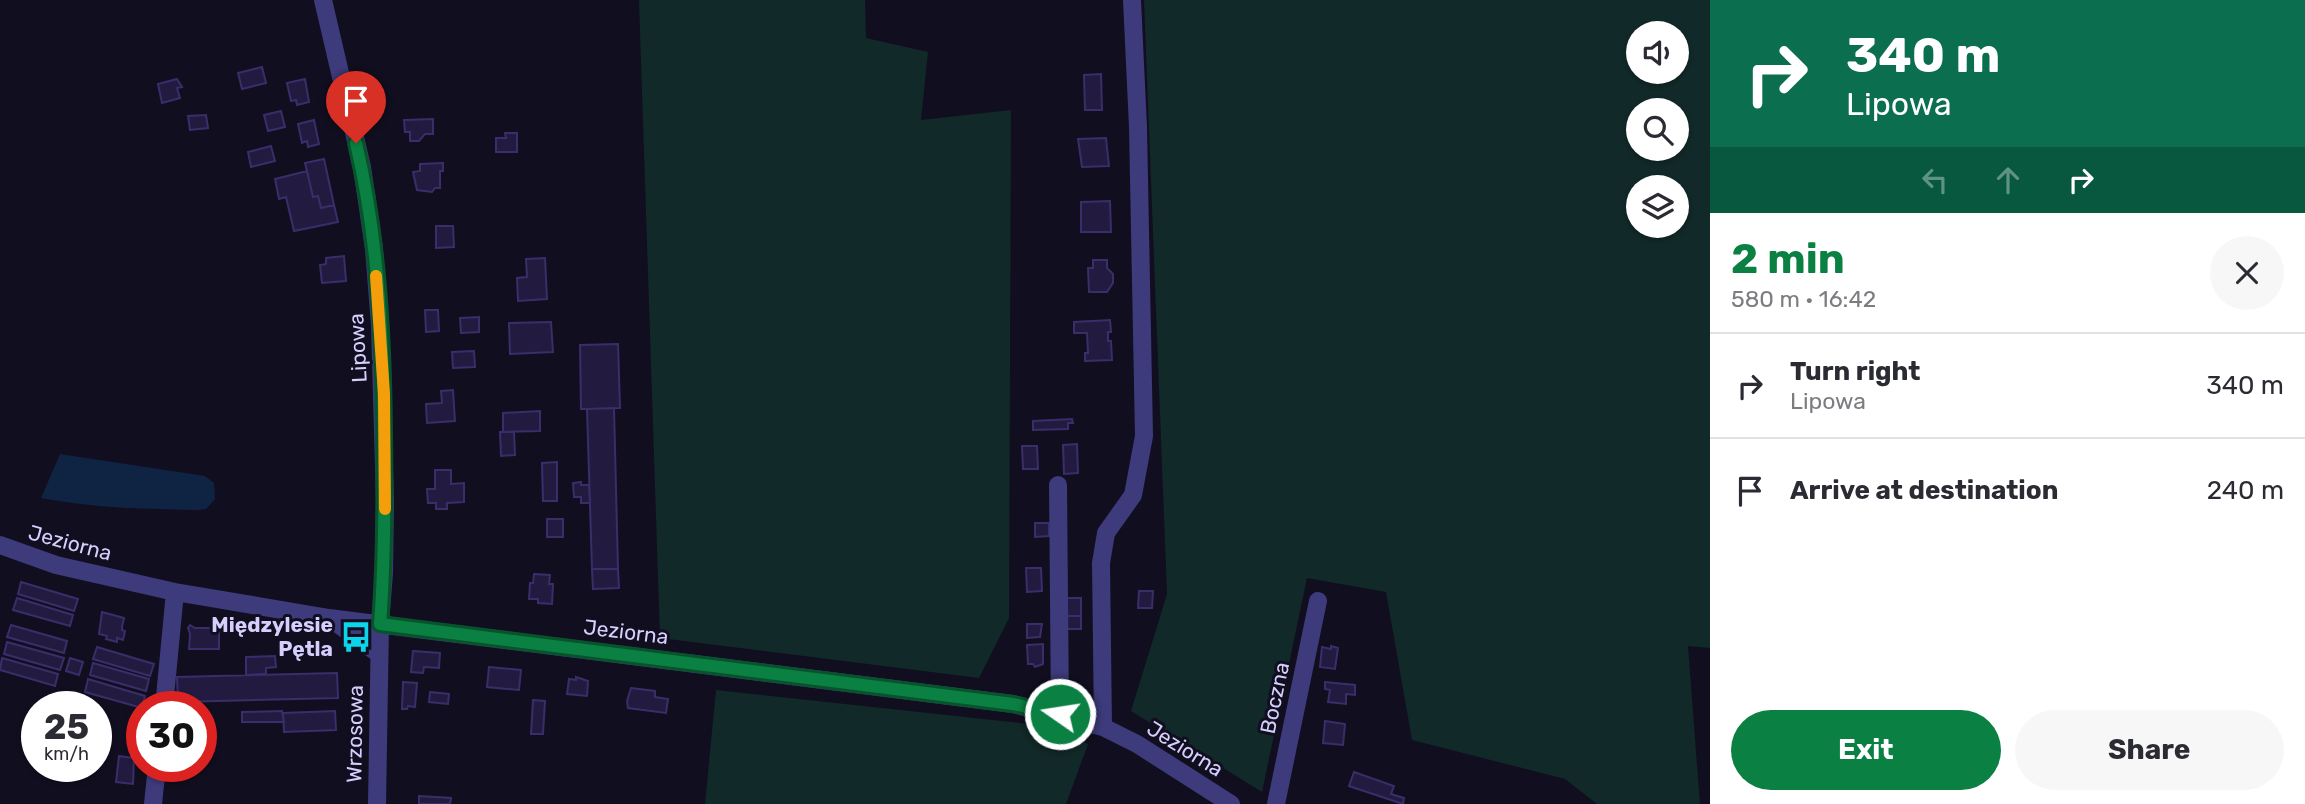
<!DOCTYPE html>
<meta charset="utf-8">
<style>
body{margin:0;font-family:Rubik,sans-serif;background:#f7f7f7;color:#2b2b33;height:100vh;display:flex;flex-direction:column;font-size:26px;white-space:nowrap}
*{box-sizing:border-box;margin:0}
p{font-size:23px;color:#7c7c81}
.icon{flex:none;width:38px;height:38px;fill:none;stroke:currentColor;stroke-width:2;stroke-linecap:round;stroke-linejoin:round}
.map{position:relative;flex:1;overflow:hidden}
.drawer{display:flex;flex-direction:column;background:#fff;width:595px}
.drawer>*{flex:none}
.banner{background:#0b6e4f;color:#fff;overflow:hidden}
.controls{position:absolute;left:1626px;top:21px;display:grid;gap:14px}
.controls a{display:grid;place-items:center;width:63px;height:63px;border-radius:50%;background:#fff;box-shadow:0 2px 5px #0004;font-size:35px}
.speed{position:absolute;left:21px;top:691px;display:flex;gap:14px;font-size:35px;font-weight:700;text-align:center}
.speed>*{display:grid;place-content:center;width:91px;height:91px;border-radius:50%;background:#fff;box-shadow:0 2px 5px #0004;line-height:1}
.speed small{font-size:18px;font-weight:400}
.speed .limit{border:10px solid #d22;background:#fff;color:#111}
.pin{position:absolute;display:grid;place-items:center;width:60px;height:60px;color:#fff;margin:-72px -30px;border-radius:50% 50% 50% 0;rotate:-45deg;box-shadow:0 0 7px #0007}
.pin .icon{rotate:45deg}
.me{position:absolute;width:77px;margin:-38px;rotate:283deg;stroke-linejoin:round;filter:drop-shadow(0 0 5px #0008)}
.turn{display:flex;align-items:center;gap:24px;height:147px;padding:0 21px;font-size:32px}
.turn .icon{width:91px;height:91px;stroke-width:2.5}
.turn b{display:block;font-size:49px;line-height:60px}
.lanes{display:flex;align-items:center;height:66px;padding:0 21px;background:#0003;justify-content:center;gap:35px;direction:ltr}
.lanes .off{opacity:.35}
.round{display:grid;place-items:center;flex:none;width:74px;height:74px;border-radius:37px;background:#f7f7f7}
.head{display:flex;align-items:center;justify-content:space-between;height:119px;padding:0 21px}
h1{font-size:42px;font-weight:700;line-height:52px;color:#0b8043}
.action{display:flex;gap:14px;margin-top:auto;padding:14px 21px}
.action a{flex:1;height:80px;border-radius:42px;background:#0b8043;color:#fff;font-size:28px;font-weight:700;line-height:80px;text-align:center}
.action a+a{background:#f7f7f7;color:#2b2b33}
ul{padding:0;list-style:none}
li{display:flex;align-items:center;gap:21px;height:105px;padding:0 21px;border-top:2px solid #e1e1e2}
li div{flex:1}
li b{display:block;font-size:26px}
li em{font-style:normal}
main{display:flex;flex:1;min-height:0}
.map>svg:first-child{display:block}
.green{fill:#112928;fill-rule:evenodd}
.water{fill:#0f2343}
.building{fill:#221b3f;stroke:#3a2e6a;stroke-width:2}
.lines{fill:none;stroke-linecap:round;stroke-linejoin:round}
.minor{stroke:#3d3b7c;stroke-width:18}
.route-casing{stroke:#07532c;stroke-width:18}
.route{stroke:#0b8043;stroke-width:12}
.slow{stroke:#f59e0b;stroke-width:12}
.labels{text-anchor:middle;stroke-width:6;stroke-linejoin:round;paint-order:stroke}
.street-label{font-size:21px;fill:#d4cffd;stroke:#110e1f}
.poi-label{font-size:21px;font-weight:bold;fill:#d4cffd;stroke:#110e1f;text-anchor:end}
</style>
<main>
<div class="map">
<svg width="1710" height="804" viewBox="0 0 1710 804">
<rect width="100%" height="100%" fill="#110e1f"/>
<!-- green -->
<path class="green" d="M639,0h226l1,38 62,14 -7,68 90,-10 -2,508 -30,60 -319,-40z
M1144,0h566v648l-22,-2 12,158h-103l-32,-25 -153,-39 -26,-148 -79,-14 -45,214 -131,-81 36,-117zM1638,33h38v39h-38zM1638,110h38v39h-38zM1676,187v39h-38v-39z
M716,690l333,36 39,18 -22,60h-361z"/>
<!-- water -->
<path class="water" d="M60,454l145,22 9,7 1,16 -9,10 -7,1c-53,-1 -106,-2 -158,-12z"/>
<!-- building -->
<path class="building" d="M262,67l4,16 -24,6 -4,-16z
M1101,74l1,36h-17l-1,-35z
M177,79l5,8 -5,1 3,10 -18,5 -4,-19z
M305,79l4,23 -12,3 -1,-5 -5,1 -4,-18z
M281,111l4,16 -17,4 -4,-16z
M206,115l2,13 -18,2 -2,-14z
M433,119v15h-8l-6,7h-9v-9h-5l-1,-12z
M314,120l5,24 -11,3 -1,-6 -5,2 -4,-19z
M505,133h12v19h-21v-14h10z
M1106,138l3,28 -27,1 -4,-28z
M271,146l4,15 -24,6 -3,-15z
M324,159l10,46 -13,3 -3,-12 -5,1 -8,-34z
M443,163v8h-3v17h-5l-3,4 -15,-2 -4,-18 7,-1v-7z
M307,171l6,26 5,-1 3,12 13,-3 4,17 -44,9 -8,-34 -7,2 -4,-20z
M1110,201l1,31h-30v-30z
M436,226h17l1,21 -18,1z
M344,256l2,25 -24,2 -2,-18 6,-1v-6z
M545,258l2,41 -29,2 -1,-23 10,-1 -1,-18z
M1093,260h14v8l6,6v9l-6,9h-18l-1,-24h5z
M425,310h13l1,21 -13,1z
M479,317v15l-18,1 -1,-15z
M1110,320l1,12h-3v9h3l1,19 -27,1v-8h3l-1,-20h-13v-11z
M551,322l2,30 -43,2 -1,-31z
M618,344l2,64 -39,1 -1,-64z
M474,351l1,16 -22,1 -1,-16z
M453,390l2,31 -28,2 -1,-19 16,-1 -1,-12z
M614,408l4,161h-26l-5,-160z
M540,411v20l-37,1v-19z
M1072,419l1,4h-5v6l-35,1v-9z
M500,432h14l1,23 -14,1z
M1077,444l1,29 -14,1 -1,-29z
M1022,446h15l1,23h-15z
M557,462v39h-14l-1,-38z
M435,470h16v14l13,-1v19l-17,1v6h-11v-6h-8l-1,-14h8z
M581,482v3h8l1,18h-9v-6h-7l-1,-14z
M547,519h16v18h-16z
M1035,523h14v13l-14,1z
M1026,568h15l1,23 -15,1z
M592,569h26l1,19 -26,1z
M534,574l16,1 -1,9h4l-1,20 -14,-1v-4h-9l1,-16h3z
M21,582l57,17 -4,12 -56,-17z
M1139,591h14l-1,17h-14z
M17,598l56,17 -3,11 -57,-16z
M1067,598h14v18h-14z
M102,612l22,6 -2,9v3l3,1 -2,9 -6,-2v4l-11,-3 1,-3 -8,-2z
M1067,616h14v13h-14z
M1027,624h15l-2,13 -13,1z
M11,625l56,16 -3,12 -57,-16z
M190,625l5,3h24v21h-30l1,-15 -2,-6z
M7,642l57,16 -4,12 -56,-16z
M1043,644v20l-8,3 -2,-3h-5l-1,-19z
M1331,646l7,2 -3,21 -15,-2 2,-20 9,2z
M97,647l57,17 -4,12 -57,-17z
M413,651l27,2 -1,15 -15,-1 -1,6 -12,-1z
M275,656l1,11 -10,1v6l-20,1v-18z
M2,658l56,16 -3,12 -55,-16z
M70,658l13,4 -4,13 -13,-4z
M93,663l56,16 -3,12 -56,-16z
M489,667l32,3 -2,20 -32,-3z
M337,673l1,25 -160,4 -1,-25z
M576,677l12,4 -1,15 -20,-2 2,-15 7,1z
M88,679l57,17 -3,12 -57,-16z
M403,682l14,1 -2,24 -7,-1 -1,3h-5z
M1325,682l30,3v10l-9,-1v10l-18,-2 2,-12 -5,-1z
M631,688l24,3v6l13,2 -2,14 -38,-5 -1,-7z
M430,692l19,2 -1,10 -19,-2z
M533,700l12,1 -2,33h-12z
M282,711l2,11h-42v-10z
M335,711l1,19 -52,2 -1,-19z
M1325,721l20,3 -2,21 -20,-2z
M119,756l15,2 -1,26 -17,-2z
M1354,772l40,14 -3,8 13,4 -1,6 -54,-18z
M419,796l32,2 -1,6h-31z"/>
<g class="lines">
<!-- minor -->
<path class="minor" d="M323,0l39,167 12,82 6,76 5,177 -1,71 -4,51 -3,180
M1058,485l2,229
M0,545l56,20 119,27 154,26 684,86 90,23 34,17 94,60
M331,619l48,35
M164,707l11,-115
M1103,727l-2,-164 5,-30 27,-38 11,-59 -6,-309 -6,-127
M153,804l4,-38
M1276,804l42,-203"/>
</g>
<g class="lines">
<defs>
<path id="route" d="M356,143c22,94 27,192 28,288 1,65 1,128 -4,193l633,80 47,10"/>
</defs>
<!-- route casing -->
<use href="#route" class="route-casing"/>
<!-- route -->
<use href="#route" class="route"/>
<!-- slow -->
<path class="slow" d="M376,276l8,118 1,115"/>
</g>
<!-- icons -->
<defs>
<symbol id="bus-bare" viewBox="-9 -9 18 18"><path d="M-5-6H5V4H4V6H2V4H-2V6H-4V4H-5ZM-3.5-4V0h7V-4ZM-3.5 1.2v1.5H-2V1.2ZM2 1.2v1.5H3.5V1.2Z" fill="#0cd5eb" stroke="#110e1f" stroke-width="2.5" paint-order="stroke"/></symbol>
</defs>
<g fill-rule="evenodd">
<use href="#bus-bare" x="334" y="615" width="44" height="44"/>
</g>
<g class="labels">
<!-- street labels -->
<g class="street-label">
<text transform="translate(358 348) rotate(-93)" y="7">Lipowa</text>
<text transform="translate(70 543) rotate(15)" y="7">Jeziorna</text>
<text transform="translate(626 632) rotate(7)" y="7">Jeziorna</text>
<text transform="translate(1275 698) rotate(-78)" y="7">Boczna</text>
<text transform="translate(355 734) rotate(-89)" y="7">Wrzosowa</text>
<text transform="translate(1185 749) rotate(32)" y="7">Jeziorna</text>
</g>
<!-- poi labels -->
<g class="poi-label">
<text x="333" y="632">Międzylesie<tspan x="333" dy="24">Pętla</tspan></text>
</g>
</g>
</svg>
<div class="controls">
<a><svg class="icon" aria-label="sound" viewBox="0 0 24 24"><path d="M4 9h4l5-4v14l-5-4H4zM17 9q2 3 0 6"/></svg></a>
<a><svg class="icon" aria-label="search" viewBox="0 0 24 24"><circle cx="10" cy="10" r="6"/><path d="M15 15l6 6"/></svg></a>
<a><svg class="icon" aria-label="layers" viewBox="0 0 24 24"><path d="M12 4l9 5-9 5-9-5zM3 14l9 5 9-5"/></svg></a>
</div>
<div class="speed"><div>25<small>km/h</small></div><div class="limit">30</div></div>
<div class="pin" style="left:356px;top:143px;background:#d93025"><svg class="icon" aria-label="arrive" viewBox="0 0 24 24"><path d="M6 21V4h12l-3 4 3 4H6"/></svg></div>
<svg class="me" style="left:1060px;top:714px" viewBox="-20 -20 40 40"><circle r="17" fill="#0b8043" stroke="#fff" stroke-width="3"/><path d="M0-11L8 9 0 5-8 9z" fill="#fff"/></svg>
</div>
<section class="drawer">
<div class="banner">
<div class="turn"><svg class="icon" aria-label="right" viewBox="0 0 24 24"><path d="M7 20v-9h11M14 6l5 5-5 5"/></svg><div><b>340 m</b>Lipowa</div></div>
<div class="lanes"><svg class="icon off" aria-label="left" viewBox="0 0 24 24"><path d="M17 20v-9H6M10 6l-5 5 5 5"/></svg><svg class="icon off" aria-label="ahead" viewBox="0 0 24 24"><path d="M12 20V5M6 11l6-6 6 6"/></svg><svg class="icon" aria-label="right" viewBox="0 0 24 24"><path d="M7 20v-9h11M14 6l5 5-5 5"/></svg></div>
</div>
<div class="head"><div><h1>2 min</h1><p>580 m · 16:42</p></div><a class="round"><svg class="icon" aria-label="close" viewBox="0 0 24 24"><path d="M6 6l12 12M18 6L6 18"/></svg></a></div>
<ul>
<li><svg class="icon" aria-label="right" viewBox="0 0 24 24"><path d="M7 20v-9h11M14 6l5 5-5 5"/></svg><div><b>Turn right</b><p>Lipowa</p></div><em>340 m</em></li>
<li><svg class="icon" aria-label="arrive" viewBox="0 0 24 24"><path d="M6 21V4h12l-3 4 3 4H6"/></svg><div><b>Arrive at destination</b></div><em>240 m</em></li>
</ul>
<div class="action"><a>Exit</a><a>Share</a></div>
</section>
</main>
